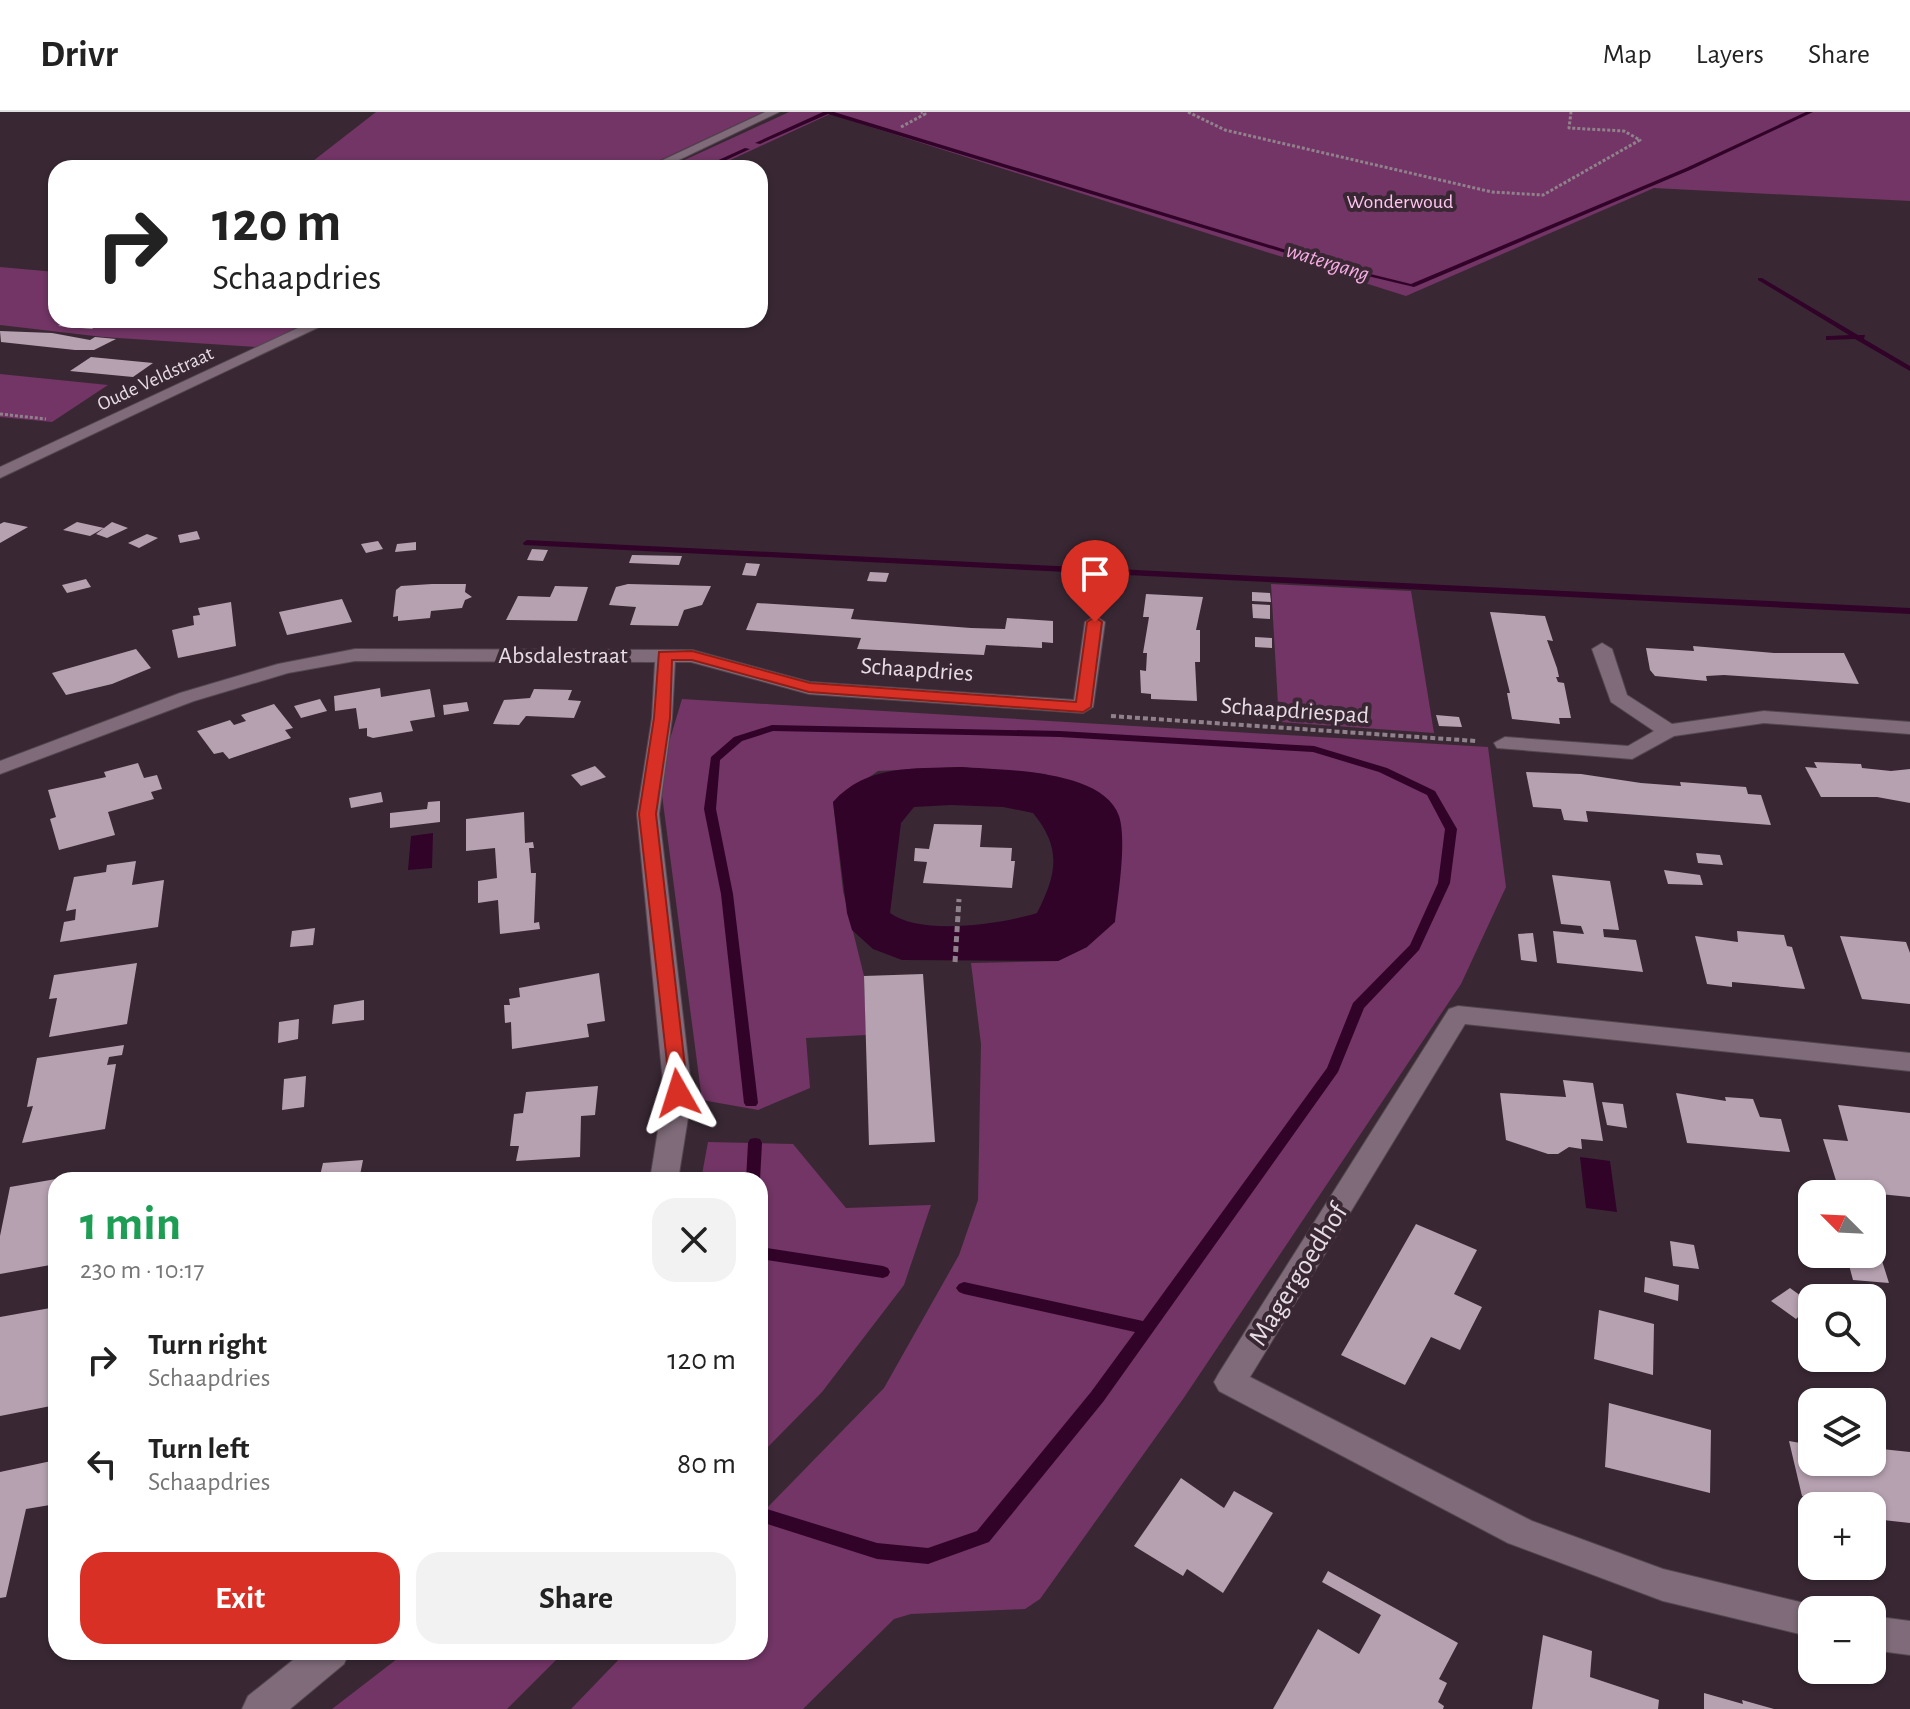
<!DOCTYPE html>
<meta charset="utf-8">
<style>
body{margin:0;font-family:"Alegreya Sans",sans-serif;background:#f2f2f2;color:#222;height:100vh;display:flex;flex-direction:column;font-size:30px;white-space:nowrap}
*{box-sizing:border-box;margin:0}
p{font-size:26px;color:#767676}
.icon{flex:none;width:44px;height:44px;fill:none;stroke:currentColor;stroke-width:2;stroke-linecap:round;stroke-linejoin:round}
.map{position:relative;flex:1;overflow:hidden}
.drawer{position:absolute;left:48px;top:1060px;width:720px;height:488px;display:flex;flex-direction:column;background:#fff;border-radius:24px;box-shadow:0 2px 6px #0004}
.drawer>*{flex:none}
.hud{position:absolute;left:48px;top:48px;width:720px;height:168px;border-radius:24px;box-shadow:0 2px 6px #0004;background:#fff;color:#222;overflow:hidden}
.needle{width:52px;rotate:294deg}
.buttons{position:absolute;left:1798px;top:1068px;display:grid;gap:16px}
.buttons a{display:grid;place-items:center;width:88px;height:88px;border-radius:16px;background:#fff;box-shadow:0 2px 6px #0004;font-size:40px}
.pin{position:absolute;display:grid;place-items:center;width:68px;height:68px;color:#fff;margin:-82px -34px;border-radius:50% 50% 50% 0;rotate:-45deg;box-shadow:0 0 8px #0007}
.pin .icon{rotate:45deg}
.me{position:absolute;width:88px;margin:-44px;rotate:354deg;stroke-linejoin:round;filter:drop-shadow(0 0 6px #0008)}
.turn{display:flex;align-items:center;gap:28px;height:168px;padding:0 32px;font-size:36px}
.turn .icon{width:104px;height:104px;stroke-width:2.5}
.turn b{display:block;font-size:56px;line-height:68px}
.round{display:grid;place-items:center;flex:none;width:84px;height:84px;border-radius:24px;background:#f2f2f2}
.summary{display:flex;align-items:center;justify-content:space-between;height:136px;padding:0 32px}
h1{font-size:48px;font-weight:700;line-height:60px;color:#1e9e55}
.button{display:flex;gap:16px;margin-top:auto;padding:16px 32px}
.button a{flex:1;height:92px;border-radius:24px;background:#d93025;color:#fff;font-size:32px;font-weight:700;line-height:92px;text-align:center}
.button a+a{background:#f2f2f2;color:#222}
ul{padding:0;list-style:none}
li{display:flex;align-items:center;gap:24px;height:104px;padding:0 32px}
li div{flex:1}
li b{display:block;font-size:30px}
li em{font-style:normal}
header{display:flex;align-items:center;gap:48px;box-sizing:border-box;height:112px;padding:0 40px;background:#fff;border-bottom:2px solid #e0e0e0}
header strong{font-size:38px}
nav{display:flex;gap:44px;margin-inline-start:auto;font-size:28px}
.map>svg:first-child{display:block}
.green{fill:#723565}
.water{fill:#310329;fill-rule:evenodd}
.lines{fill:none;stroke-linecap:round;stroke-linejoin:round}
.stream{fill:#310329;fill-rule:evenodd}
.building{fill:#b6a1b0}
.street-casing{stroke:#544650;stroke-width:2}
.path-far2{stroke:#90828c;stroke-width:3;stroke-dasharray:3 2;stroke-linecap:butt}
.path-far1{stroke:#90828c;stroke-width:4;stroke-dasharray:5 3;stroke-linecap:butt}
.path{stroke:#90828c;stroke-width:5;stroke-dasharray:6 4;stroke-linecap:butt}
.street{fill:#7f6b79;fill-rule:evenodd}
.route{fill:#d93025;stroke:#8d1f18;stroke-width:2}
.labels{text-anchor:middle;stroke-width:8;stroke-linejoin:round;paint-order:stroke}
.far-park-label{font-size:20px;fill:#fec5ef;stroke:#392834}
.far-street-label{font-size:20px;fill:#e7dce4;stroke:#392834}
.far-water-label{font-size:22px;font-style:italic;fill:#f7ace3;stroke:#392834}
.street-label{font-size:24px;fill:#e7dce4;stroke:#392834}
.near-street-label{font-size:28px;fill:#e7dce4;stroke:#392834}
</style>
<header>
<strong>Drivr</strong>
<nav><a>Map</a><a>Layers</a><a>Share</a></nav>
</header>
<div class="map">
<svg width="1910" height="1597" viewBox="0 0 1910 1597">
<rect width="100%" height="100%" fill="#392834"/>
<!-- green -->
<path class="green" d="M376,0h387l-120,56h-339z
M789,0h1121v89l-256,-13 -248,108 -576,-182 -117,54h-46z
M0,155l56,5v48h262l-62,27 -153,-10 -103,-12z
M0,262l108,11 -56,37 -52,-5z
M1271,472l140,7 23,142 -155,-11z
M682,587l806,48 18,140 -45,97 -278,415 -143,200 -15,10 -114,5 -17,5 -91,90h-232l55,-57h134v-137l124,-127 75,-133 19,-55 3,-156 -10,-81 87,-2 29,-14 -41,-173 -86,-7 -82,4 -45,31 10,89 21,85 2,59 -60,3 4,50 -52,22 -56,-10 -40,-305 5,-46z
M708,1030l85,2 53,64 85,-3 -27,80 -82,107 -62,63v-275h-59z
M406,1540h158l-57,57h-175z"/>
<!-- water -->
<path class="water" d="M960,655c41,3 143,2 159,49 8,24 -1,80 -4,106l-28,25 -29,14 -156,-1 -29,-11 -21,-19 -5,-17 -14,-111c34,-38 80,-33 127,-35zM951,693l52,2 30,6c29,35 24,61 4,100 -35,11 -116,23 -147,0l11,-90 13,-16z
M433,721l-1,35 -24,2 3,-34z
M1580,1045l30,4 7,51 -31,-4z"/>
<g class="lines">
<!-- stream -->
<path class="stream" d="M823,0h11l508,155 69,17 275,-116 120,-56h7l-123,58 -276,117 -76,-18 -510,-155 -68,30 -5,-1z
M745,36l5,1 -41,19h-8z
M1758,166h4l96,57h7l-1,4 46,27v5l-55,-32 -29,1v-4h3l20,-1 -91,-55z
M527,428l1383,68v6l-1386,-69 -1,-2z
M772,613l288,6 254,15 73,22 48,23 22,38 -7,54 -31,67 -55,58 -26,64 -235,330 -114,140 -61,22 -51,-5 -116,-37 -1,-15 117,36 51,5 49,-17 114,-139 44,-60 -171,-38 -5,-2 -3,-4 3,-4 5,-2 179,39 184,-253 26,-65 57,-58 28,-62 7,-54 -18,-34 -48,-23 -66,-20 -253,-15 -287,-6 -31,10 -22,19 -4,49 17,85 25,209 -2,3h-10l-2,-3 -23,-209 -17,-85 7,-52 23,-20z
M755,1026l5,1 2,4 -2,37h-14l2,-37 2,-4z
M760,1135l123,19 5,2 2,4 -2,4 -5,2 -123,-19z"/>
</g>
<!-- building -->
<path class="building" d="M66,209l34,2 -8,6 -34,-3z
M0,219l52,2 38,7 5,-3 21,2 -22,11h-19l-74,-8z
M91,245l62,6 -20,14 -63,-6z
M4,410l24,5 -28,16v-19z
M77,410l27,6 -14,8 -27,-6z
M112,410l16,6 -21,10 -11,-4z
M197,419l3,8 -20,4 -2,-8z
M147,422l11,4 -19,10 -11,-5z
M378,429l5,8 -17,4 -5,-9z
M416,430v8l-21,2 2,-8z
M532,437l16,1 -5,11 -16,-1z
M632,443l50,1 -3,9 -50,-2z
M746,451l14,1 -4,12 -14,-1z
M870,460l19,1 -3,9 -19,-1z
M86,467l5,8 -24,6 -5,-8z
M432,472h34l-1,8 7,5 -7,3 -3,8 -31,3 -1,7 -32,3v-5l-5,1 3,-27 5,-4z
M628,472l83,2 -9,19 -18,5 -6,16 -48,-1 6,-18 -27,-2 7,-18z
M555,474l33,1 -11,34 -71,-1 12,-24 32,1z
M1252,480l18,1 1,9 -19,-1z
M1146,482l57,3 -7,33h4v32h-5l2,39 -46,-2v-5l-10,-1 -1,-23 6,1 1,-18h-4l6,-36h-6z
M342,487l10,23 -65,13 -8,-23z
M231,490l5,44 -58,12 -6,-28 22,-5 -1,-9 7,-1 -2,-7z
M757,491l97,6 -3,10 120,9 34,1 2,-11 46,3v22l-11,-1v6l-56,-3 -2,10 -127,-6 4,-11 -115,-8z
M1252,492l18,1v14l-17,-1z
M1490,500l55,4 8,25 -6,-1 10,28 2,9h-3l2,5 6,1 7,35h-12l1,6 -48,-5 -5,-26h3z
M1255,525l17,1v10l-17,-1z
M1693,534l81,7h70l15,31 -135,-9 -18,1 1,5 -52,-5 -5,-6 -4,-22 48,3z
M136,537l15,19 -39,16 -46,11 -14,-22z
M380,576l1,9 49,-8 5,28 -25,4 3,10 -40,7 -6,-2v-8l-8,1 -3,-21 -21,3 -1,-15z
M534,577l38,1 -4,10 13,1 -7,17 -48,-2 -7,9 -26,-1 11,-24 26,-2z
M320,587l7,12 -26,7 -7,-12z
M467,590l2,9 -25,4 -1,-10z
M274,592l19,24 -8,2 6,8 -62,21 -6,-7 -9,2 -17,-23 33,-11 4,5 12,-4 -5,-6z
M1436,603l23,2 3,10 -23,-1z
M1814,650l47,2 1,4 29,3 19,-2v34l-33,-6h-56l-16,-30 12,1z
M138,651l6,15 13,-3 5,14 -11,3 3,7 -46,13 7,23 -56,15 -9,-31 6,-2 -8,-27 58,-13 -2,-5z
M595,654l11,11 -25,9 -10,-11z
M1526,660l55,2 60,9 40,3 -1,-4 66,5 2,7 13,1 10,30 -185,-14 2,11 -24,-2 -3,-11 -28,-2z
M381,680l2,10 -32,6 -2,-10z
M440,689v21l-50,6v-15l37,-4 1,-7z
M524,700l1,31 8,-1 1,6h-5l2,25h5l-2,50 5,-1 1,7 -40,5 -2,-34 -20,3v-22l19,-3 -2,-30 -29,3v-32z
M934,712l48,1 -2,22 32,1 -1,13h4l-3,27 -89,-5 4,-21 -13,-1 1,-13 14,1z
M1696,741l24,2 3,10 -25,-2z
M136,749l-4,24 32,-5 -6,47 -98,15 4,-20 11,-2 1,-11 -10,2 8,-34 32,-5 1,-7z
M1664,758l36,5 3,10 -35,-1z
M1552,763l58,6 9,49 -16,-1 1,8 32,3 7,32 -86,-9 -4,-32 31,3 -3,-8 -20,-2z
M315,816l-2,17 -23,2 2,-16z
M1737,819l47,4 3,11 5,1 13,42 -73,-7v5l-25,-3 -12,-48 43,6z
M1533,821l4,29 -16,-2 -3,-26z
M1840,824l66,6 4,11v51l-48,-5z
M137,851l-10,61 -78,13 8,-39 -8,1 5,-24z
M599,861l6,48 -18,3 2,13 -77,12 -1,-27 -6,1 -1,-18h6l-1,-6 11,-2 -1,-9z
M923,862l12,168 -66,3 -5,-169z
M364,888v20l-32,4 2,-19z
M299,907l-1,20 -20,4 1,-21z
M124,933l-2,10 -13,2 -2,8 9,-1 -11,65 -83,14 11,-37 -6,1 10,-49z
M306,964l-2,31 -22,3 2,-31z
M1563,968l30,3 10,58 -22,-2 1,10 -13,-2 -11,7h-10l-42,-14 -6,-47 66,4z
M598,974l-3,29 -14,1 -1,41 -64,4 3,-15h-9l4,-32 9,-1 3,-21z
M1676,981l50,8 -1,-4 28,2 7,18 21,2 9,33 -103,-9z
M1602,990l21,2 4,24 -20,-3z
M1838,993l72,8v84l-71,-7 -16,-51 25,2z
M363,1048l-4,20h-40l4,-17z
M56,1067v85l-56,10v-38l10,-49z
M1416,1112l61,26 -23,44 28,13 -22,43 -29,-13 -26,48 -64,-30z
M1670,1129l24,4 5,24 -26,-3z
M1872,1136h6l11,35 -36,-3 -7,-26h26z
M1645,1165l34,8 -1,16 -34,-9z
M1790,1176l22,16 -16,15 -25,-18z
M56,1195v98l-56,11v-99z
M1599,1198l55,14 -1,51 -59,-16z
M1609,1291l102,27 -1,63 -105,-26z
M1789,1329l23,4v17h60v-14l38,4v71l-36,-4 3,8 -5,-1v-20h-37l-2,-6 -31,-4z
M56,1348v44l-30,5 -20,88 -6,1v-126z
M1181,1366l43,30 10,-17 39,22 -50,80 -36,-24 -4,7 -49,-30z
M1328,1459l130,72 -19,36 8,4 -9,19 6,4 -1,3h-170l45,-80 41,25 22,-39 -59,-33z
M1543,1523l49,16 -2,26 69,23 -1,9h-126z
M1704,1581l39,11 -1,-4 32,9h-70z"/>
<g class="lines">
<defs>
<path id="street" d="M765,0h14l-117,56h-16z
M315,208h19l-334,158v-11z
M1095,504l10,6 -12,85 -10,6 -274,-19 -118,-32h-16l-3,56 -13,96 33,279 -14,87h-28l14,-87 -27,-279 15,-96 3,-56 -300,-1 -67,12 -94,28 -194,73v-13l180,-68 98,-29 77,-15 337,1 118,32 264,18 11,-78z
M1602,531l10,6 15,46 45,29 92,-13 146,11v12l-146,-11 -90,13 -42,23 -135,-11 -3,-5 11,-6 123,9 26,-15 -43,-29 -19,-53z
M1458,894l452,47v18l-445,-47 -215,353 282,144 131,48 162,39 -13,2v27l-149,-36 -155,-58 -289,-152 -5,-9 5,-9 230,-364z
M1872,1504l38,5v34l-38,-5z
M303,1540h46l-5,12 -54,45h-48l6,-13z"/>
</defs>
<!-- street casing -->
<use href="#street" class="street-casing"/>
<!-- path-far2 -->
<path class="path-far2" d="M1188,0l37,18 267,62 51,3 97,-55 -16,-9 -55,-3 2,-16
M901,15l24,-13 -4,-2
M0,302l46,5"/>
<!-- path-far1 -->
<path class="path-far1" d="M1111,604l365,25"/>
<!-- path -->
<path class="path" d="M955,850l4,-63"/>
<!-- street -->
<use href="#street" class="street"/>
</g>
<!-- route -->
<path class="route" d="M1095,505l7,5 -11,85 -8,5 -274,-20 -117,-32h-20l-2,58 -14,96 32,279 -3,5h-14l-32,-284 15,-96 5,-66 33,-1 118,32 266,19 11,-80z"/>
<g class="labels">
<!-- far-park labels -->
<g class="far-park-label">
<text x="1400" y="96">Wonderwoud</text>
</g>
<!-- far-street labels -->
<g class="far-street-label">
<text transform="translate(155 266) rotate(-25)" y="7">Oude Veldstraat</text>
</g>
<!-- far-water labels -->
<g class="far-water-label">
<text transform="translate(1328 149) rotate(17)" y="8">watergang</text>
</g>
<!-- street labels -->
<g class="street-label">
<text x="563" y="551">Absdalestraat</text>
<text transform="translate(917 557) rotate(4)" y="8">Schaapdries</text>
<text transform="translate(1295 598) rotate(4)" y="8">Schaapdriespad</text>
</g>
<!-- near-street labels -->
<g class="near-street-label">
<text transform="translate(1297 1162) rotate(-58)" y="10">Magergoedhof</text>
</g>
</g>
</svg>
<div class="buttons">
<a><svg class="needle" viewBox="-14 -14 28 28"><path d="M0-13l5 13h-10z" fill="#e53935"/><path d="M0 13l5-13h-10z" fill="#767676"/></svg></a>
<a><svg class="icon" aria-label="search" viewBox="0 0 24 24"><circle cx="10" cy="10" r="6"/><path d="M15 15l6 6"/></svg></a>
<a><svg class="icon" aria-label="layers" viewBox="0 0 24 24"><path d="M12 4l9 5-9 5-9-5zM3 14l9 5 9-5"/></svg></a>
<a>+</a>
<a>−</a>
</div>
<div class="pin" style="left:1095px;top:510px;background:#d93025"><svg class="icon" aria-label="arrive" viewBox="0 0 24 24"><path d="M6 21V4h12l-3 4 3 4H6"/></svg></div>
<svg class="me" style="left:678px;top:981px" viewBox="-20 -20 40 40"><path d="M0-17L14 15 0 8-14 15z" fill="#d93025" stroke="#fff" stroke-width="4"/></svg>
<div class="hud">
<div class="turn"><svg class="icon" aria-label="right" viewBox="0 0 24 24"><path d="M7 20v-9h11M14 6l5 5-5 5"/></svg><div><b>120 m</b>Schaapdries</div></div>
</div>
<section class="drawer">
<div class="summary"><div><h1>1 min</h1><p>230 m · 10:17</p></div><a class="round"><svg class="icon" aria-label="close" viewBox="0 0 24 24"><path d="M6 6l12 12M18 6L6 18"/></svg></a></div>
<ul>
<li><svg class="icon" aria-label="right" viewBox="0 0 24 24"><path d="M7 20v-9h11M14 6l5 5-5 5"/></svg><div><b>Turn right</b><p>Schaapdries</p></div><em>120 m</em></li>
<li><svg class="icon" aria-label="left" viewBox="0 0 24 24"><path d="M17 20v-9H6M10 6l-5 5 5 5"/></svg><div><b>Turn left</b><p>Schaapdries</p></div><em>80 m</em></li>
</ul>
<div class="button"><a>Exit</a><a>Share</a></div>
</section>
</div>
